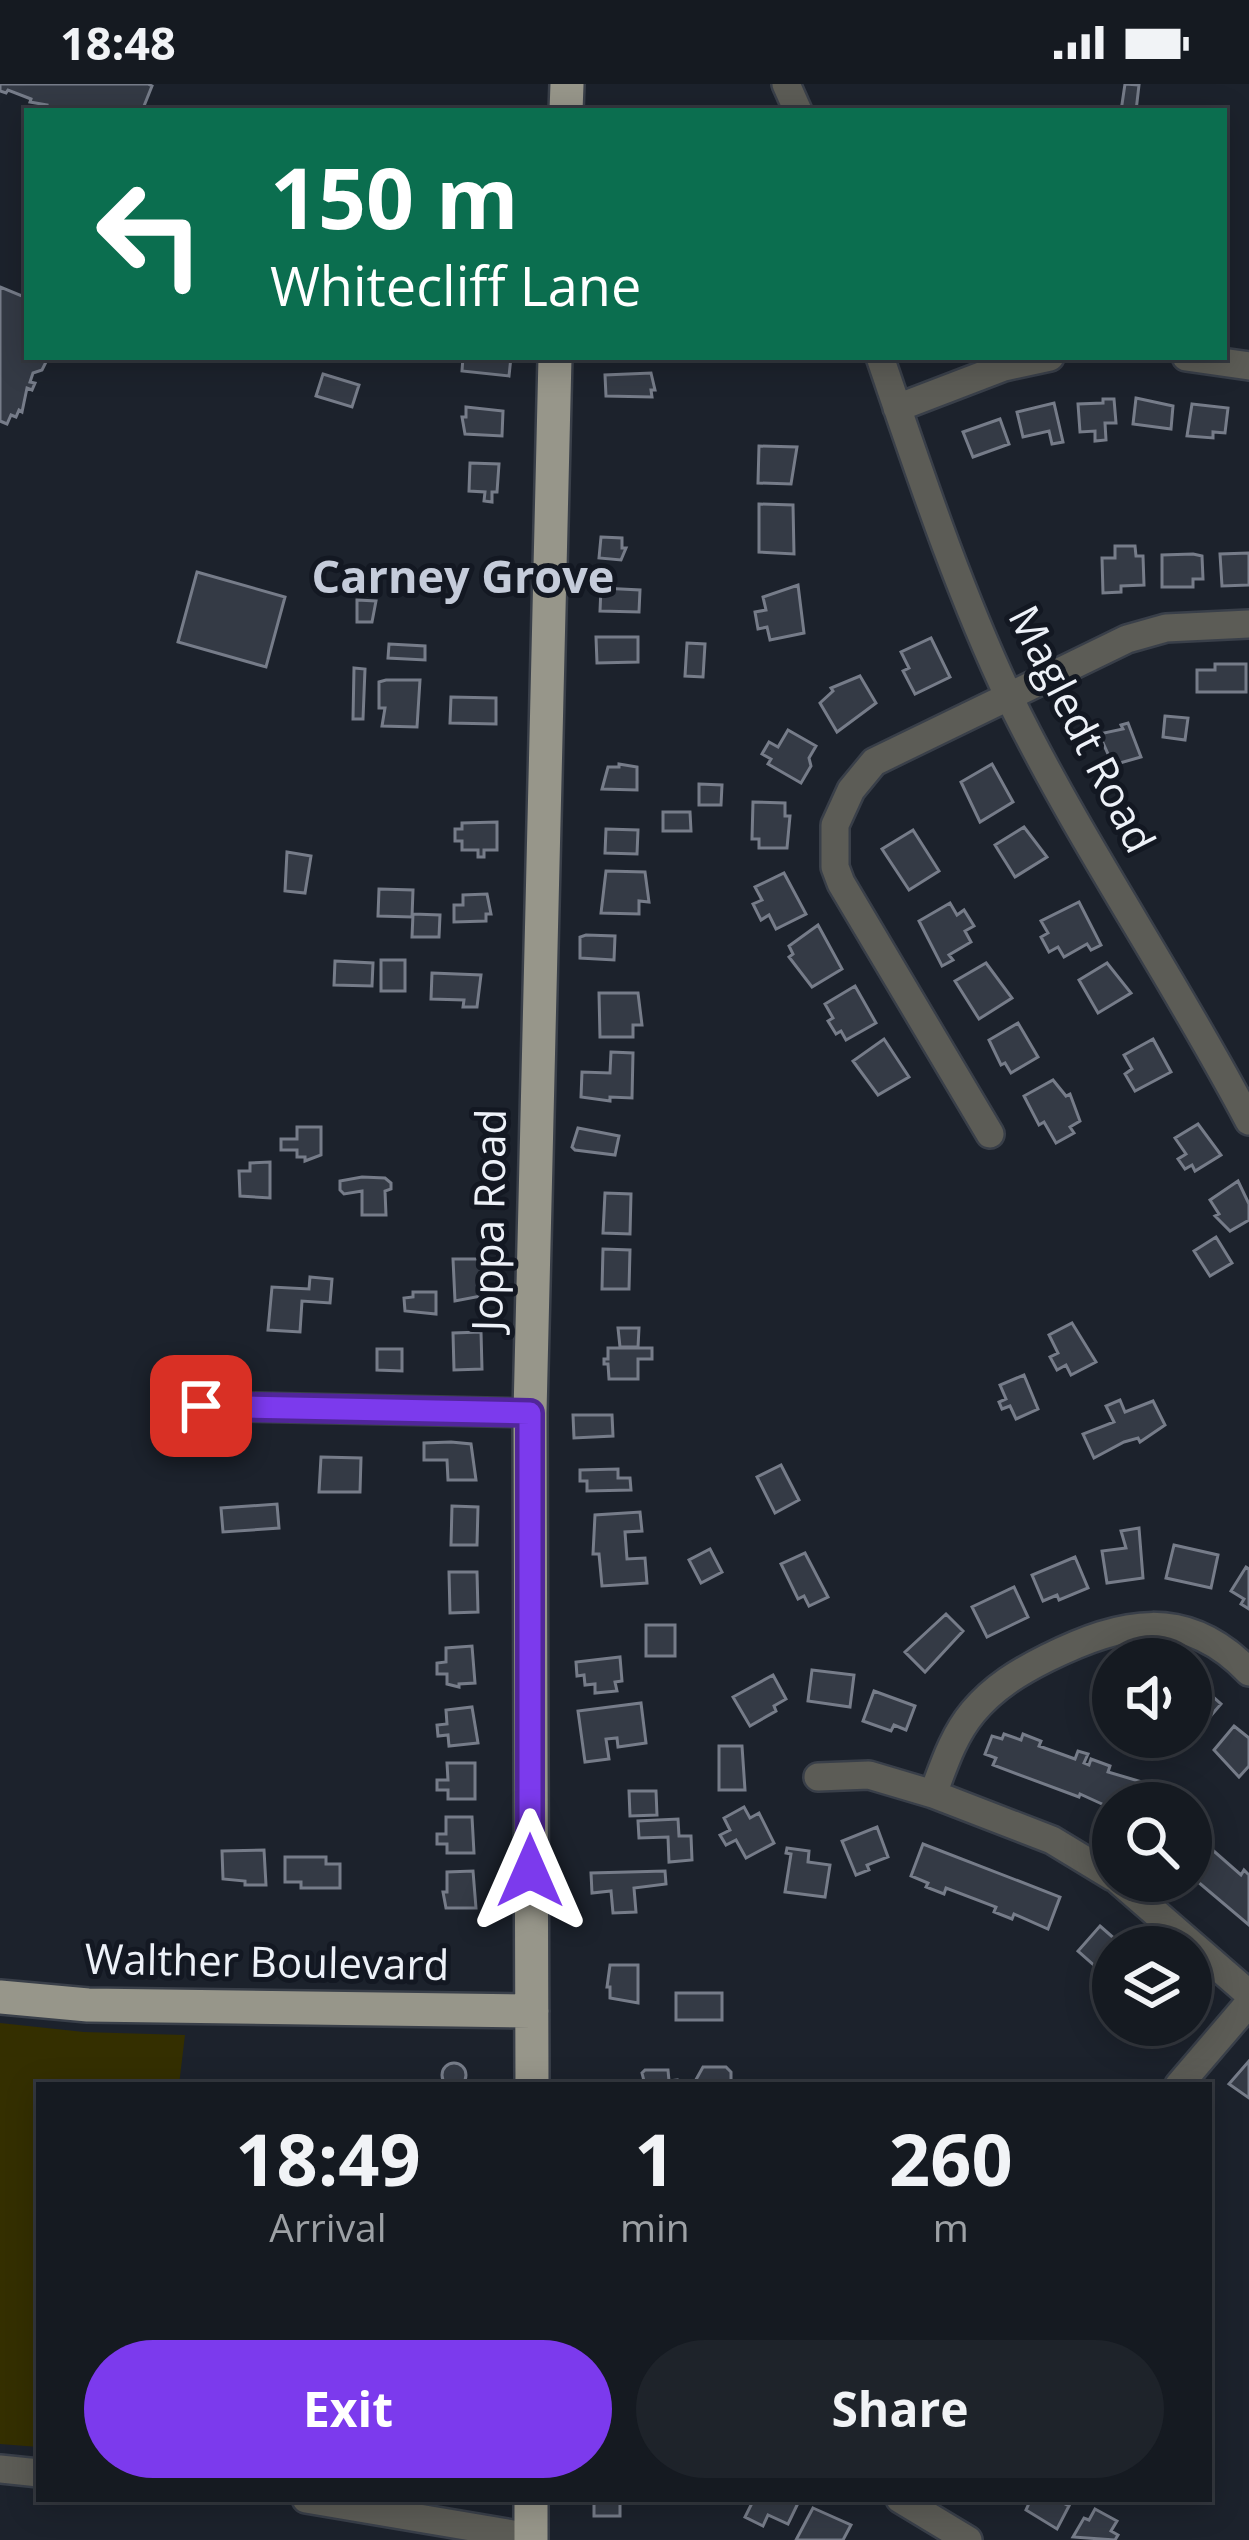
<!DOCTYPE html>
<style>
body{margin:0;font-family:"Open Sans",sans-serif;background:#1e232a;color:#f1f3f6;height:100vh;display:flex;flex-direction:column;font-size:45px;white-space:nowrap}
*{box-sizing:border-box;margin:0}
p{font-size:39px;color:#9da1a5}
.icon{flex:none;width:66px;height:66px;fill:none;stroke:currentColor;stroke-width:2;stroke-linecap:round;stroke-linejoin:round}
.map{position:relative;flex:1;overflow:hidden}
.sheet{position:absolute;left:36px;top:1998px;width:1176px;height:420px;display:flex;flex-direction:column;background:#151a21;border-radius:0px;box-shadow:0 6px 30px #0003,0 0 0 3px #34383f}
.sheet>*{flex:none}
.hud{position:absolute;left:24px;top:24px;width:1203px;height:252px;border-radius:0px;box-shadow:0 6px 30px #0003,0 0 0 3px #34383f;background:#0b6e4f;color:#fff;overflow:hidden}
.buttons{position:absolute;left:1092px;top:1554px;display:grid;gap:24px}
.buttons a{display:grid;place-items:center;width:120px;height:120px;border-radius:50%;background:#151a21;box-shadow:0 6px 30px #0003,0 0 0 3px #34383f;font-size:60px}
.pin{position:absolute;display:grid;place-items:center;width:102px;height:102px;color:#fff;margin:-51px;border-radius:24px;box-shadow:0 6px 18px #0006}
.me{position:absolute;width:132px;margin:-66px;rotate:0deg;stroke-linejoin:round;filter:drop-shadow(0 0 9px #0008)}
.turn{display:flex;align-items:center;gap:42px;height:252px;padding:0 48px;font-size:54px}
.turn .icon{width:156px;height:156px;stroke-width:2.5}
.turn b{display:block;font-size:84px;line-height:102px}
.eta{display:flex;justify-content:space-evenly;align-items:center;height:204px;text-align:center}
.eta b{font-size:72px;font-weight:700;line-height:84px}
.action{display:flex;gap:24px;margin-top:auto;padding:24px 48px}
.action a{flex:1;height:138px;border-radius:72px;background:#7c3aed;color:#fff;font-size:48px;font-weight:700;line-height:138px;text-align:center}
.action a+a{background:#1e232a;color:#f1f3f6}
.status{display:flex;justify-content:space-between;align-items:center;height:84px;padding:0 60px;background:#151a21;direction:ltr}
.status svg{height:33px;fill:currentColor}
.map>svg:first-child{display:block}
.green{fill:#342f00}
.building{fill:#343a45;stroke:#767c89;stroke-width:3}
.lines{fill:none;stroke-linecap:round;stroke-linejoin:round}
.minor-casing{stroke:#393f49;stroke-width:32}
.major-casing{stroke:#393f49;stroke-width:38}
.minor{stroke:#5c5c56;stroke-width:27}
.major{stroke:#97968a;stroke-width:33}
.route-casing{stroke:#51269a;stroke-width:30}
.route{stroke:#7c3aed;stroke-width:21}
.labels{text-anchor:middle;stroke-width:10;stroke-linejoin:round;paint-order:stroke}
.street-label{font-size:42px;fill:#edf1f8;stroke:#131822}
.neighbourhood-label{font-size:45px;font-weight:bold;fill:#c5ccda;stroke:#131822}
</style>
<div class="status"><b>18:48</b><svg viewBox="0 0 49 12"><path d="M0 12V9h3v3zM5 12V6h3v6zM10 12V3h3v9zM15 12V0h3v12zM26 1h20v11H26zM47 4h2v5h-2z"/></svg></div>
<div class="map">
<svg width="1249" height="2456" viewBox="0 0 1249 2456">
<rect width="100%" height="100%" fill="#1c222c"/>
<!-- green -->
<path class="green" d="M0,1939l84,9 101,3 -6,50h-140v362l-39,-3z"/>
<!-- building -->
<path class="building" d="M0,0h148l4,2 -10,25h-96l1,-6 -17,-3 1,-3 -23,-9 -2,3 -6,-2z
M1125,0l14,1 -3,26h-15z
M0,203l27,11v59h17l2,5 -4,8 -9,3 -3,9 5,1 -3,7 -5,-2 -5,24 -3,-2 -3,7 -5,-2 -4,9 -7,-3z
M463,273h48l-2,19 -47,-5z
M651,289l4,17h-4l1,7 -46,-1 -1,-21z
M323,290l36,11 -7,22 -36,-11z
M1136,314l37,8 -2,23 -38,-5z
M1103,315h11l2,24h-11l1,17 -11,1v-10l-15,1 -2,-28 25,-1z
M1054,319l9,39 -11,2 -3,-13 -26,6 -6,-25z
M1192,320l36,4 -3,25 -12,-1v6l-26,-2z
M466,323l37,4 -1,25 -37,-2 -3,-17h4z
M1000,335l9,25 -36,13 -10,-25z
M759,362l38,1 -6,37 -33,-1z
M470,379l29,1 -2,28h-5v10l-8,-1 1,-9 -16,-1z
M759,420l34,1 1,49 -35,-2z
M601,453l21,1v10h4l-5,12 -22,-2z
M1115,462h20l1,10h7l1,29 -23,1v6l-18,1 -1,-35h13z
M1249,469v32l-27,1 -2,-32z
M1193,470l9,2 1,23h-10v8h-31v-32z
M197,488l88,25 -19,70 -88,-25z
M798,501l6,48 -34,7 -3,-13 -9,2 -3,-17 11,-2 -3,-13z
M601,504l39,2 -1,22 -39,-1z
M357,516l19,1 -4,21h-15z
M596,553h42v25l-41,1z
M931,554l19,39 -35,17 -12,-23 6,-3 -8,-16z
M687,559l18,1 -2,33 -18,-1z
M389,560l36,2v14l-37,-2z
M1215,580h31v28h-49v-22h18z
M354,584l11,1 -2,50h-10z
M860,592l16,27 -39,29 -17,-29 13,-12 -2,-3z
M386,596h34l-3,47 -35,-1 3,-18h-6v-26z
M451,613l45,1v26l-46,-1z
M1165,632l23,2 -3,22 -22,-3z
M1128,639l13,34 -28,8 -14,-31 24,-5 -2,-4z
M788,646l28,16 -7,12 2,8 -10,17 -33,-19 3,-5 -9,-5 7,-12 9,5z
M619,680l18,3v23l-35,-1 6,-22h11z
M992,680l21,38 -33,20 -19,-40z
M699,700l23,1 -1,20h-22z
M753,718l32,1v13h5l-3,32h-28v-9h-7z
M663,728h27l1,19h-28z
M497,738v28h-13v7h-6v-7h-16v-9h-7v-12h7v-6z
M1024,743l23,30 -32,20 -20,-32z
M606,745l32,1 -1,24 -32,-1z
M913,746l26,41 -30,19 -27,-41z
M287,768l24,4 -6,37 -20,-2z
M606,787l39,1 4,30 -10,-1v13l-38,-1z
M784,789l22,41 -30,15 -7,-14 -8,5 -8,-16 9,-4 -7,-13z
M379,805l34,1 -1,27 -34,-1z
M487,810l4,20h-5v7l-32,1v-17h9v-10z
M1079,818l22,43 -10,5 -4,-6 -23,13 -6,-10 -9,5 -8,-15 7,-4 -7,-12z
M950,819l7,12 7,-5 10,16 -9,5 6,11 -22,13 4,5 -11,6 -23,-45z
M413,830l27,1 -1,22h-27z
M818,841l24,44 -30,18 -23,-30 4,-3 -4,-8z
M586,851l29,1 -1,24 -34,-2v-21z
M381,876h24v31h-24z
M335,877l38,2 -1,23 -38,-1z
M986,879l26,35 -33,21 -24,-38z
M1107,879l24,30 -33,20 -19,-33z
M432,889l49,2 -4,32h-14l1,-7 -33,-1z
M855,902l21,37 -30,17 -5,-9 -5,3 -8,-13 5,-3 -8,-14z
M599,909h39l4,32h-9v12h-33z
M1018,939l20,34 -27,16 -6,-10 -4,2 -12,-25z
M884,955l25,38 -31,18 -25,-34z
M1153,955l18,33 -36,19 -10,-17 7,-5 -8,-14z
M611,968l22,1 -1,45 -22,-1v4l-29,-4 1,-25 28,1z
M1053,996l13,16 4,-2 10,27 -10,6 4,6 -18,10 -12,-21 -5,3 -15,-29z
M1198,1040l23,31 -26,16 -3,-6 -7,4 -7,-10 8,-5 -11,-16z
M297,1043h24v28l-16,6v-4h-8v-7h-16v-11h16z
M578,1044l41,8 -4,19 -40,-5 -3,-3z
M270,1078v36l-30,-2 -1,-25h11v-8z
M362,1093l23,1 6,5v6l-6,2 1,24h-24v-24l-18,3 -4,-4v-9z
M1238,1097l11,23v16l-19,11 -15,-15 4,-2 -9,-14z
M605,1109l26,1 -1,40 -27,-1z
M1216,1153l16,26 -22,13 -16,-25z
M603,1165l27,1 -1,39h-27z
M453,1175h28v37l-26,5z
M310,1193l22,2 -2,24 -28,-2 -2,31 -32,-2 4,-43 37,2z
M413,1208h23v22l-31,-3 -1,-13 9,-1z
M1072,1239l24,39 -25,13 -5,-10 -9,5 -7,-13 8,-4 -9,-18z
M618,1244h21l-1,19h-18z
M481,1248l1,37 -28,1 -1,-37z
M608,1264h44v11h-14v20h-29l-1,-15h-4v-5h4z
M377,1265h25v22l-25,-1z
M1024,1291l14,34 -22,10 -6,-13 -8,3 -3,-7 7,-3 -6,-14z
M1120,1316l5,12 28,-11 12,24 -25,17 -2,-4 -14,4 -30,16 -11,-24 31,-12 -8,-16z
M573,1331h39l1,21 -39,2z
M451,1358l20,2 5,36h-28l-1,-20h-23v-17z
M321,1373l40,1 -1,34h-41z
M781,1381l18,35 -24,13 -18,-36z
M618,1385v9h12l1,12 -44,1v-10h-7v-11z
M277,1420l2,24 -56,4 -2,-24z
M452,1422l26,1 -1,38h-26z
M640,1428l2,19 -17,1 2,27 18,-1 2,25 -45,3 -3,-32h-6l2,-39z
M1139,1444l4,50 -36,5 -5,-32 24,-3 -5,-17z
M1174,1461l44,10 -7,33 -45,-10z
M710,1465l12,23 -21,11 -12,-23z
M805,1469l23,44 -19,9 -5,-10 -6,3 -17,-35z
M1075,1473l13,31 -29,12 -2,-5 -14,6 -11,-26z
M1246,1483l3,2v40l-8,-5 3,-5 -13,-8z
M449,1488h28l1,40 -28,1z
M1014,1503l14,30 -41,20 -15,-30z
M946,1530l17,17 -38,41 -20,-20z
M646,1541h29v31h-29z
M472,1562l3,37 -16,1v3l-12,-3v-10h-10v-11l9,-1v-14z
M620,1573l2,24 -7,1 2,9 -22,2v-9l-10,1 -1,-10 -7,1 -1,-14z
M812,1586l42,5 -4,32 -42,-6z
M773,1591l13,24 -12,7 2,5 -26,15 -17,-29z
M1108,1592h5v34l-13,2 -5,-27 14,-3z
M1193,1595l28,25 -24,28 -6,-5z
M874,1607l41,15 -9,24 -12,-5 -3,6 -28,-10z
M641,1619l5,40 -28,4 -1,-9 -11,1 3,20 -24,3 -7,-51z
M472,1623l6,36 -29,3 -1,-11 -10,1 -1,-11 10,-1 -1,-14z
M1234,1642l15,12v28l-10,11 -25,-27z
M1004,1650l17,6 2,-6 18,7 -2,5 36,13 3,-8 10,3 -4,9 5,2 2,-6 19,7 -2,6 34,10 -7,21h-22v6l-33,-15 -1,3 -86,-32 3,-7 -11,-4 7,-18 10,3z
M719,1662h23l3,44h-26z
M447,1679h28v36h-27v-9h-11v-10h11z
M629,1707h27l1,24 -27,1z
M744,1723l6,11 9,-5 15,30 -28,15 -10,-18 -10,5 -6,-10 10,-5 -6,-12z
M446,1733h26l2,36h-27v-9h-10v-10h9z
M678,1735l1,17h12l1,24 -23,2 -1,-25 -29,1 -1,-17z
M1191,1740l12,11 -3,4 41,36 3,-5 5,5v50l-58,-49z
M877,1743l11,30 -21,8 2,5 -13,5 -14,-34z
M923,1760l137,53 -12,32 -34,-15 -2,5 -18,-7 2,-5 -50,-19 -2,6 -18,-7 2,-4 -17,-7z
M787,1764l22,3 -1,11 22,3 -5,32 -40,-5 6,-38 -5,-1z
M264,1766l2,35h-21v-4l-22,-2 -1,-28z
M285,1773h41v7h14v24h-39v-6h-16z
M473,1787l3,37h-30l-3,-16h4v-20z
M665,1787l1,13 -32,4 2,24 -23,1 -2,-22 -19,2 -1,-20z
M1100,1842l24,21h-11v41l-11,-10 3,-3 -27,-24z
M610,1881h28v38l-28,-5v-11h-3z
M676,1909h46v27h-46z
M1249,1977v37l-20,-14z
M442 1991a12 12 0 1 1 24 0a12 12 0 1 1-24 0Z
M703,1983h23l5,5v13h-38z
M645,1986h23l1,11 8,-1v5h-32l-3,-12z
M594,2415h26v17h-26z
M754,2415h46l-12,25 -20,-9 -5,11 -18,-9z
M1031,2415h24l14,7 -12,23 -31,-19z
M813,2424l38,17 -8,15h-47z
M1095,2425l22,12 -6,10 7,4 -3,5 -42,-3 11,-19 5,2z"/>
<g class="lines">
<defs>
<path id="minor" d="M786,0l12,27
M880,273c39,114 78,233 130,342 71,145 164,279 239,422
M1186,273l63,9
M897,324l107,-41 46,-10
M990,1050l-149,-251 -6,-16v-42l16,-35 23,-28 253,-123 39,-11 83,-4
M201,1322l329,7
M818,1693l51,-2 64,19 119,46 61,37
M933,1710c11,-29 20,-58 40,-82 21,-25 46,-40 74,-54 75,-37 139,-52 202,14
M1119,1797l130,113
M1179,2001l70,-82
M0,2385l39,4
M306,2415l225,38
M900,2415l68,41"/>
<path id="major" d="M566,27l1,-27
M0,1913l88,8 444,6
M532,2001l-2,-672 25,-1056
M531,2456v-41"/>
</defs>
<!-- minor casing -->
<use href="#minor" class="minor-casing"/>
<!-- major casing -->
<use href="#major" class="major-casing"/>
<!-- minor -->
<use href="#minor" class="minor"/>
<!-- major -->
<use href="#major" class="major"/>
</g>
<g class="lines">
<defs>
<path id="route" d="M201,1322l329,7v458"/>
</defs>
<!-- route casing -->
<use href="#route" class="route-casing"/>
<!-- route -->
<use href="#route" class="route"/>
</g>
<g class="labels">
<!-- street labels -->
<g class="street-label">
<text transform="translate(1082 645) rotate(63)" y="15">Magledt Road</text>
<text transform="translate(489 1136) rotate(-89)" y="15">Joppa Road</text>
<text transform="translate(267 1878) rotate(1)" y="15">Walther Boulevard</text>
</g>
<!-- neighbourhood labels -->
<g class="neighbourhood-label">
<text x="463" y="509">Carney Grove</text>
</g>
</g>
</svg>
<div class="buttons">
<a><svg class="icon" aria-label="sound" viewBox="0 0 24 24"><path d="M4 9h4l5-4v14l-5-4H4zM17 9q2 3 0 6"/></svg></a>
<a><svg class="icon" aria-label="search" viewBox="0 0 24 24"><circle cx="10" cy="10" r="6"/><path d="M15 15l6 6"/></svg></a>
<a><svg class="icon" aria-label="layers" viewBox="0 0 24 24"><path d="M12 4l9 5-9 5-9-5zM3 14l9 5 9-5"/></svg></a>
</div>
<div class="pin" style="left:201px;top:1322px;background:#d93025"><svg class="icon" aria-label="arrive" viewBox="0 0 24 24"><path d="M6 21V4h12l-3 4 3 4H6"/></svg></div>
<svg class="me" style="left:530px;top:1787px" viewBox="-20 -20 40 40"><path d="M0-17L14 15 0 8-14 15z" fill="#7c3aed" stroke="#fff" stroke-width="4"/></svg>
<div class="hud">
<div class="turn"><svg class="icon" aria-label="left" viewBox="0 0 24 24"><path d="M17 20v-9H6M10 6l-5 5 5 5"/></svg><div><b>150 m</b>Whitecliff Lane</div></div>
</div>
<section class="sheet">
<div class="eta">
<div><b>18:49</b><p>Arrival</p></div>
<div><b>1</b><p>min</p></div>
<div><b>260</b><p>m</p></div>
</div>
<div class="action"><a>Exit</a><a>Share</a></div>
</section>
</div>
